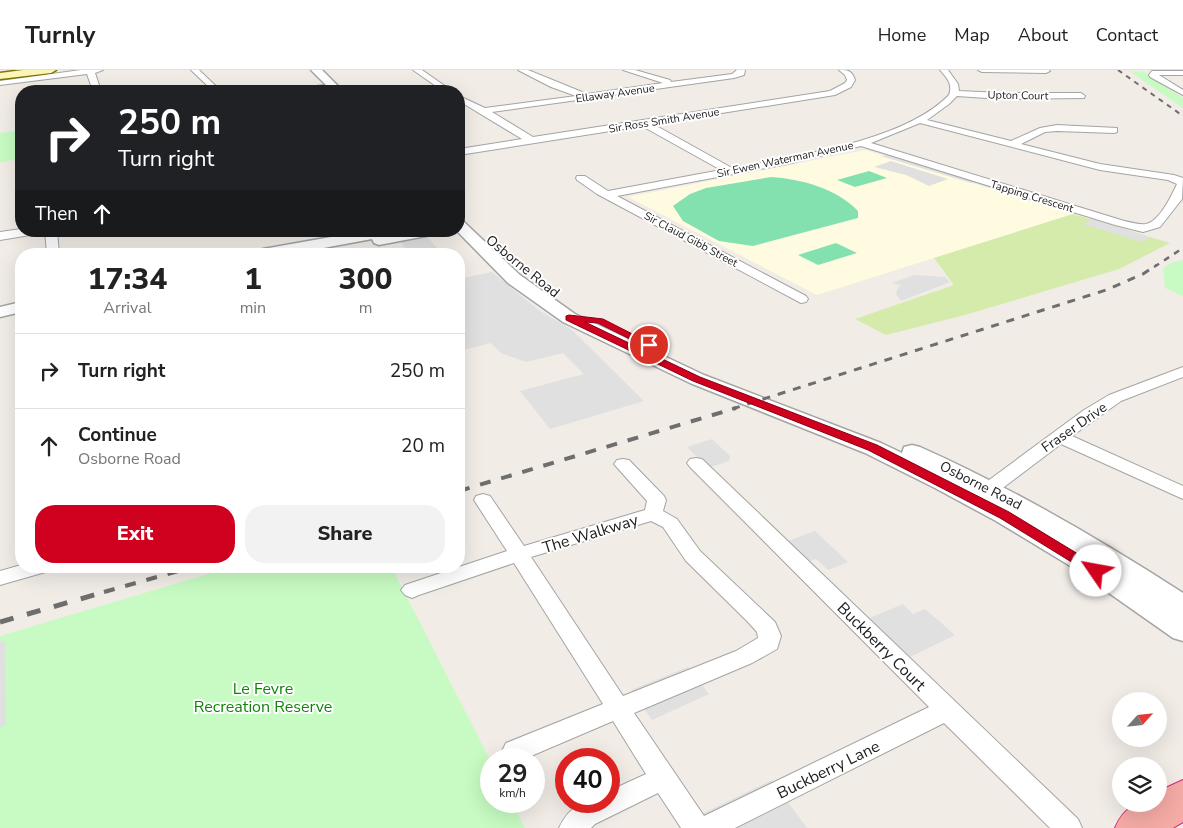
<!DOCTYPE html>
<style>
body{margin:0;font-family:"Nunito Sans",sans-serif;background:#f2f2f2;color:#222;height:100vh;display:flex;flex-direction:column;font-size:19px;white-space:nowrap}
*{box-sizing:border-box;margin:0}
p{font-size:16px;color:#767676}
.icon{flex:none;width:28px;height:28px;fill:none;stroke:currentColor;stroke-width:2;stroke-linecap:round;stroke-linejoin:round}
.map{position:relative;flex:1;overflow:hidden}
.details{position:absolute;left:15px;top:178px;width:450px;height:325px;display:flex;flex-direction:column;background:#fff;border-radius:20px;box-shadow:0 5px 20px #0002}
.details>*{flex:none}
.guide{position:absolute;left:15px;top:15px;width:450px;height:152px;border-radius:20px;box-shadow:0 5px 20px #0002;background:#202124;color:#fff;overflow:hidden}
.needle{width:32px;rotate:63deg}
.controls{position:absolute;left:1112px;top:622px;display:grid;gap:10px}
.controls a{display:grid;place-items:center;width:55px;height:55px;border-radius:50%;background:#fff;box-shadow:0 5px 20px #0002;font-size:25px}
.speed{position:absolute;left:480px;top:678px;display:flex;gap:10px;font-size:25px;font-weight:700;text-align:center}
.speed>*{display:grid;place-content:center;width:65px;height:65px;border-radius:50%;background:#fff;box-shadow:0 5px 20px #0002;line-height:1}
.speed small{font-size:12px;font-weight:400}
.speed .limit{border:8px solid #d22;background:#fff;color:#111}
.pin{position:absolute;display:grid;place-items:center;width:42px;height:42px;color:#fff;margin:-21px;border:2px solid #fff;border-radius:50%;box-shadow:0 1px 5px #0007}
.me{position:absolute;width:55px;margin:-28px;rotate:303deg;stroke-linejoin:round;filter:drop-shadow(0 0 4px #0008)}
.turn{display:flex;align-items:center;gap:18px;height:105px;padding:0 20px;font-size:22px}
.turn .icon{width:65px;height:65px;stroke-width:2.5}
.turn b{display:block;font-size:35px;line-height:42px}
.then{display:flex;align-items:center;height:48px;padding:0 20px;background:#0003;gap:10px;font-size:19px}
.eta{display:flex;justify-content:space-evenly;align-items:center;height:85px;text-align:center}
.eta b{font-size:30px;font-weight:800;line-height:35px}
.action{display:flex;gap:10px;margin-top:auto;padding:10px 20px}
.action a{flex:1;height:58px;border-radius:20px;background:#d0001f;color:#fff;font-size:20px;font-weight:800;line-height:58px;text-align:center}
.action a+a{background:#f2f2f2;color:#222}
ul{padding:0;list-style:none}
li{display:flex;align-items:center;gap:15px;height:75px;padding:0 20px;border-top:1px solid #e0e0e0}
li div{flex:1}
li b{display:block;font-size:19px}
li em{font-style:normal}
header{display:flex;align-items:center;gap:30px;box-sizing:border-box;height:70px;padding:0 25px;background:#fff;border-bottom:1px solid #e0e0e0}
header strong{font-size:24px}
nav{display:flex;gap:28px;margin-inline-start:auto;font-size:18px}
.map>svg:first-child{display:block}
.education{fill:#fffbe1}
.grass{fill:#d4ebac}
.park{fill:#c7fbc3}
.pitch{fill:#83e1af}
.parking{fill:#e0e0e0}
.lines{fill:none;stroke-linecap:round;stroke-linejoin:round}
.minor-casing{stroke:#a4a4a4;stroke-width:2}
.tertiary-casing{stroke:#a4a4a4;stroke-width:3}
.secondary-casing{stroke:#7c7702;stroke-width:3}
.trunk-casing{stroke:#df237f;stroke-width:2}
.minor{fill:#fff;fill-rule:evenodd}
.tertiary{fill:#fff;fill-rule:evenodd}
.secondary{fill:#fbf5ba;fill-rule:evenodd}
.trunk{fill:#f4aaa5;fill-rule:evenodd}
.rail-far4{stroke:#6e6e6e;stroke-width:2;stroke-dasharray:5 5;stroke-linecap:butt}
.rail-far3{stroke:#6e6e6e;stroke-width:2.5;stroke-dasharray:6 6;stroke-linecap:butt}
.rail-far2{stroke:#6e6e6e;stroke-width:3;stroke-dasharray:8 8;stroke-linecap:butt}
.rail-far1{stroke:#6e6e6e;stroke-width:4;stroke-dasharray:11 11;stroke-linecap:butt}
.rail{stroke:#6e6e6e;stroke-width:5;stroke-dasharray:14 14;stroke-linecap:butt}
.route{fill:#d0001f;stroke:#870014}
.labels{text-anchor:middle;stroke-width:4;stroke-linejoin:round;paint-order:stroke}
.far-street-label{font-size:11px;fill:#202020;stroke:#fff}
.street-label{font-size:14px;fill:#202020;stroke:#fff}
.near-street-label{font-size:16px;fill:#202020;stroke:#fff}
.near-park-label{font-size:16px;fill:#118309;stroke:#fff}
</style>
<header>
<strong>Turnly</strong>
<nav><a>Home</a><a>Map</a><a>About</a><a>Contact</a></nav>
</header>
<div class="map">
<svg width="1183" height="758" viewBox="0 0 1183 758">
<rect width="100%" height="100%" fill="#f1ece6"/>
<!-- education -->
<path class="education" d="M865,80l208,64 -256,81 -189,-98z"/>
<!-- grass -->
<path class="grass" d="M1073,144l97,29 -51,26 -154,46 -79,20 -31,-16 99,-34 -20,-27z"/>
<!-- park -->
<path class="park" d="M1129,1l15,1 39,26v10z
M21,60v29l-21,3v-29z
M1183,190v36l-18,-8 -2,-20 10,-6z
M235,496h156l100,196v39h20l14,27h-525v-192z"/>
<!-- pitch -->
<path class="pitch" d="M869,101l18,7 -32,9 -18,-7z
M771,107c30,2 65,11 87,34v7l-105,28 -34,-5 -36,-20 -10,-15 17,-12 16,-6z
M836,173l21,10 -39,12 -20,-10z"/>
<!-- parking -->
<path class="parking" d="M888,85l94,28h-11l-90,-27z
M891,91l57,18 -19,7 -23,-11 -32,-8z
M1092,149l58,18 -8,5 -59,-18z
M426,165l16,19h-32l-11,-14z
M492,202l48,39 31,18 73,72 -94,28 -30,-38 64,-17 -21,-21 -37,9 -25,-9 -10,-10 -32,8v-72z
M915,205l30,2 5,5 -49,19 -5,-7 2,-7 4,-1 -10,-3z
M712,369l18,17 -1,5 -21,7 -21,-21z
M815,461l33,31 -20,8 -12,-11 -8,2 -20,-20z
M903,534l10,10 12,-5 30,26 -45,22 -43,-38z
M5,570l1,85 -6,2v-85z
M688,597l21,27 -57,26 -21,-30z
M772,710l35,48h-126l-2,-3z"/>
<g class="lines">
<defs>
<path id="minor" d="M81,0h22l-8,3 6,18h-8l-6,-17 -87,11v-4z
M191,0h8l22,21h-8z
M413,0h9l30,21h-9z
M518,0h10l59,24 76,-11 -40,-13h12l35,10 1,2 61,-8 5,-4h8l-1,5 -10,3 -242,34 41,25 297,-46 15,-8 2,-3 -2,-5 -6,-5c10,0 13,1 16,10l-4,7 -16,8 -182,29 79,44c63,-12 171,-26 217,-73 4,-11 -2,-17 -9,-25h8l10,14 1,7 42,2h80l4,3 -1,2 -83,1 -44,-3 -8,8 -22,16 84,21 29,-13 17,-3 60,3v4l-3,1 -57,-2 -12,1 -24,12 79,20 74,11 9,3 -1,21 -22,28 -17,5 -28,-7 -254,-79 -74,18 -170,32 189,100 2,3 -2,3 -5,1 -204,-109 -20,-14 -1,-2 1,-2h8l23,15 113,-21 -79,-44 -183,29v-6l63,-10 -63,-38v-5l26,12 91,-12 -25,-9zM920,53l180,47 68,10 9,4c-5,11 -18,38 -31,40 -8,1 -17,-2 -25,-4l-250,-77z
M978,0h71l1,1 -4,2 -64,-1z
M1152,1h31v4h-24l24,15v5l-33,-18 -1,-2z
M333,14l4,2 -1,2 -27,3h-23l4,-2z
M21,159v2h15l-6,4 -30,5v-8z
M45,161h12l2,23h-12z
M1183,297v10l-62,24 -49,35 111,50v13l-122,-55 -77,58 -7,2 -7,-2 -2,-4 2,-4 114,-84 25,-15z
M696,388l6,1 376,360 4,9h-32l-106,-105 -209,105h-54l-23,-35 -63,31 -4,4h-32c12,-25 25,-27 50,-27v-10l37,-17 -33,-53 -89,38h-18l-4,-8 4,-8 97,-39 -89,-141 -95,32 -7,3 -7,-3 -4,-5 4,-5 102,-34 -33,-51 2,-4 7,-2 7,2 34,50 121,-36 2,-9 -33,-37 3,-4 6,-1 6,1 35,36 2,4 -3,11 14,8 23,32 75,71 6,14 -4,13 -25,14 -118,50 70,103 225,-109 -239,-240 -3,-4 3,-4zM651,451l12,6 23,34 61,60 10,11 1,6 -22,13 -113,45 -92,-139z
M21,495v1h31l-3,5 -49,14v-14z"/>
<path id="tertiary" d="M311,0h11l21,21h-11z
M459,150l5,2 56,53 55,39 129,61 177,68 21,10 2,-6 8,-2 8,2c92,41 178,91 263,146v48l-10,-3 -101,-71 -76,-46 -61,-33 -70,-35 -175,-70 -127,-61 -55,-39 -51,-52h2z
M365,161h68l-2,3 -5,2 -47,9 -5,-2 -2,-4 -81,15h-36l2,-3 6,-2z
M21,232v10l-21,5v-10z"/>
<path id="secondary" d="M23,0h33l-5,3 -51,6v-6z"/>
<path id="trunk" d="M1183,710v42l-10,6h-58c10,-23 20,-24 44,-24v-13z"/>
</defs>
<!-- minor casing -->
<use href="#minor" class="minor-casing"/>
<!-- tertiary casing -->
<use href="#tertiary" class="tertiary-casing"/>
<!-- secondary casing -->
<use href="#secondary" class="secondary-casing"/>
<!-- trunk casing -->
<use href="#trunk" class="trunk-casing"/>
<!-- minor -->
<use href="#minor" class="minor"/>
<!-- tertiary -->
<use href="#tertiary" class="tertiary"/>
<!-- secondary -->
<use href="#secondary" class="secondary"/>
<!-- trunk -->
<use href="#trunk" class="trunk"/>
<!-- rail-far4 -->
<path class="rail-far4" d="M1118,0l65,46"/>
<!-- rail-far3 -->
<path class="rail-far3" d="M1154,197l29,-19"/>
<!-- rail-far2 -->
<path class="rail-far2" d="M732,339l374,-119 37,-16 13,-9"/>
<!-- rail-far1 -->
<path class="rail-far1" d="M459,421l277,-83
M104,522l92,-26"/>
<!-- rail -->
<path class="rail" d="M0,552l108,-31"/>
</g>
<!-- route -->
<path class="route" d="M569,245l34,4 51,26 -5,3 -3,-1 -48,-24 -13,-1 115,55 177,68 132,67 92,56 2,3 -2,3h-10l-91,-56 -132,-68 -175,-69 -127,-61v-4z"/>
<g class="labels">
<!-- far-street labels -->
<g class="far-street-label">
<text transform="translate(615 23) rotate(-8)" y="4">Ellaway Avenue</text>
<text transform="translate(1018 25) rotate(1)" y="4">Upton Court</text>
<text transform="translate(664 50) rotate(-9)" y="4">Sir Ross Smith Avenue</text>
<text transform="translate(785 89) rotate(-12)" y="4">Sir Ewen Waterman Avenue</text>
<text transform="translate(1032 126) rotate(17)" y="4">Tapping Crescent</text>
<text transform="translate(691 169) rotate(28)" y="4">Sir Claud Gibb Street</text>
</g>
<!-- street labels -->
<g class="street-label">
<text transform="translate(523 196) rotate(39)" y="5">Osborne Road</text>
<text transform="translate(1074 357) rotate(-35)" y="5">Fraser Drive</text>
<text transform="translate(981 415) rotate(27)" y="5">Osborne Road</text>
</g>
<!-- near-street labels -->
<g class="near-street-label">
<text transform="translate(590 463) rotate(-17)" y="6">The Walkway</text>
<text transform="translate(882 576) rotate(45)" y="6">Buckberry Court</text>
<text transform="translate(828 699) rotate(-26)" y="6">Buckberry Lane</text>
</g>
<!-- near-park labels -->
<g class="near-park-label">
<text x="263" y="624">Le Fevre<tspan x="263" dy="18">Recreation Reserve</tspan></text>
</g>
</g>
</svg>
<div class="controls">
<a><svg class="needle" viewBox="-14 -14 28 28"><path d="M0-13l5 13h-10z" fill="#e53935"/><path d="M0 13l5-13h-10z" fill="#767676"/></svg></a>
<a><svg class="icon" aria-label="layers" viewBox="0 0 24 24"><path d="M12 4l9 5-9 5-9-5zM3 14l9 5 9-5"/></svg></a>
</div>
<div class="speed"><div>29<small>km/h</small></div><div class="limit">40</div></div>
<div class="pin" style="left:649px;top:275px;background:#d93025"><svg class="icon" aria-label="arrive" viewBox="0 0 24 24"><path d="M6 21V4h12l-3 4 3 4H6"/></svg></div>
<svg class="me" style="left:1096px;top:501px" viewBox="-20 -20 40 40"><circle r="19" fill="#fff"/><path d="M0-13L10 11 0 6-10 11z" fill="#d0001f"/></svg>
<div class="guide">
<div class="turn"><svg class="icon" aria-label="right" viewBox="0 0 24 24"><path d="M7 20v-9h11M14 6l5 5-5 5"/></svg><div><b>250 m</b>Turn right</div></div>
<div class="then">Then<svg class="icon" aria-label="ahead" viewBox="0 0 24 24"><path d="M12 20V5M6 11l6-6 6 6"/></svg></div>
</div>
<section class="details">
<div class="eta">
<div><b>17:34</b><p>Arrival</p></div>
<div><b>1</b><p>min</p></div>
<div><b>300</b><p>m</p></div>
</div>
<ul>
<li><svg class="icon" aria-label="right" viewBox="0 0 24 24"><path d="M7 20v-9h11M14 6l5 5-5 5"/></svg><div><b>Turn right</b></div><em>250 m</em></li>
<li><svg class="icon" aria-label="ahead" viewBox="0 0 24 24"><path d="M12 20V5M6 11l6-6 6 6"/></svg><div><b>Continue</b><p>Osborne Road</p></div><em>20 m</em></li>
</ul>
<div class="action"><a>Exit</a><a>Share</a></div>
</section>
</div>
